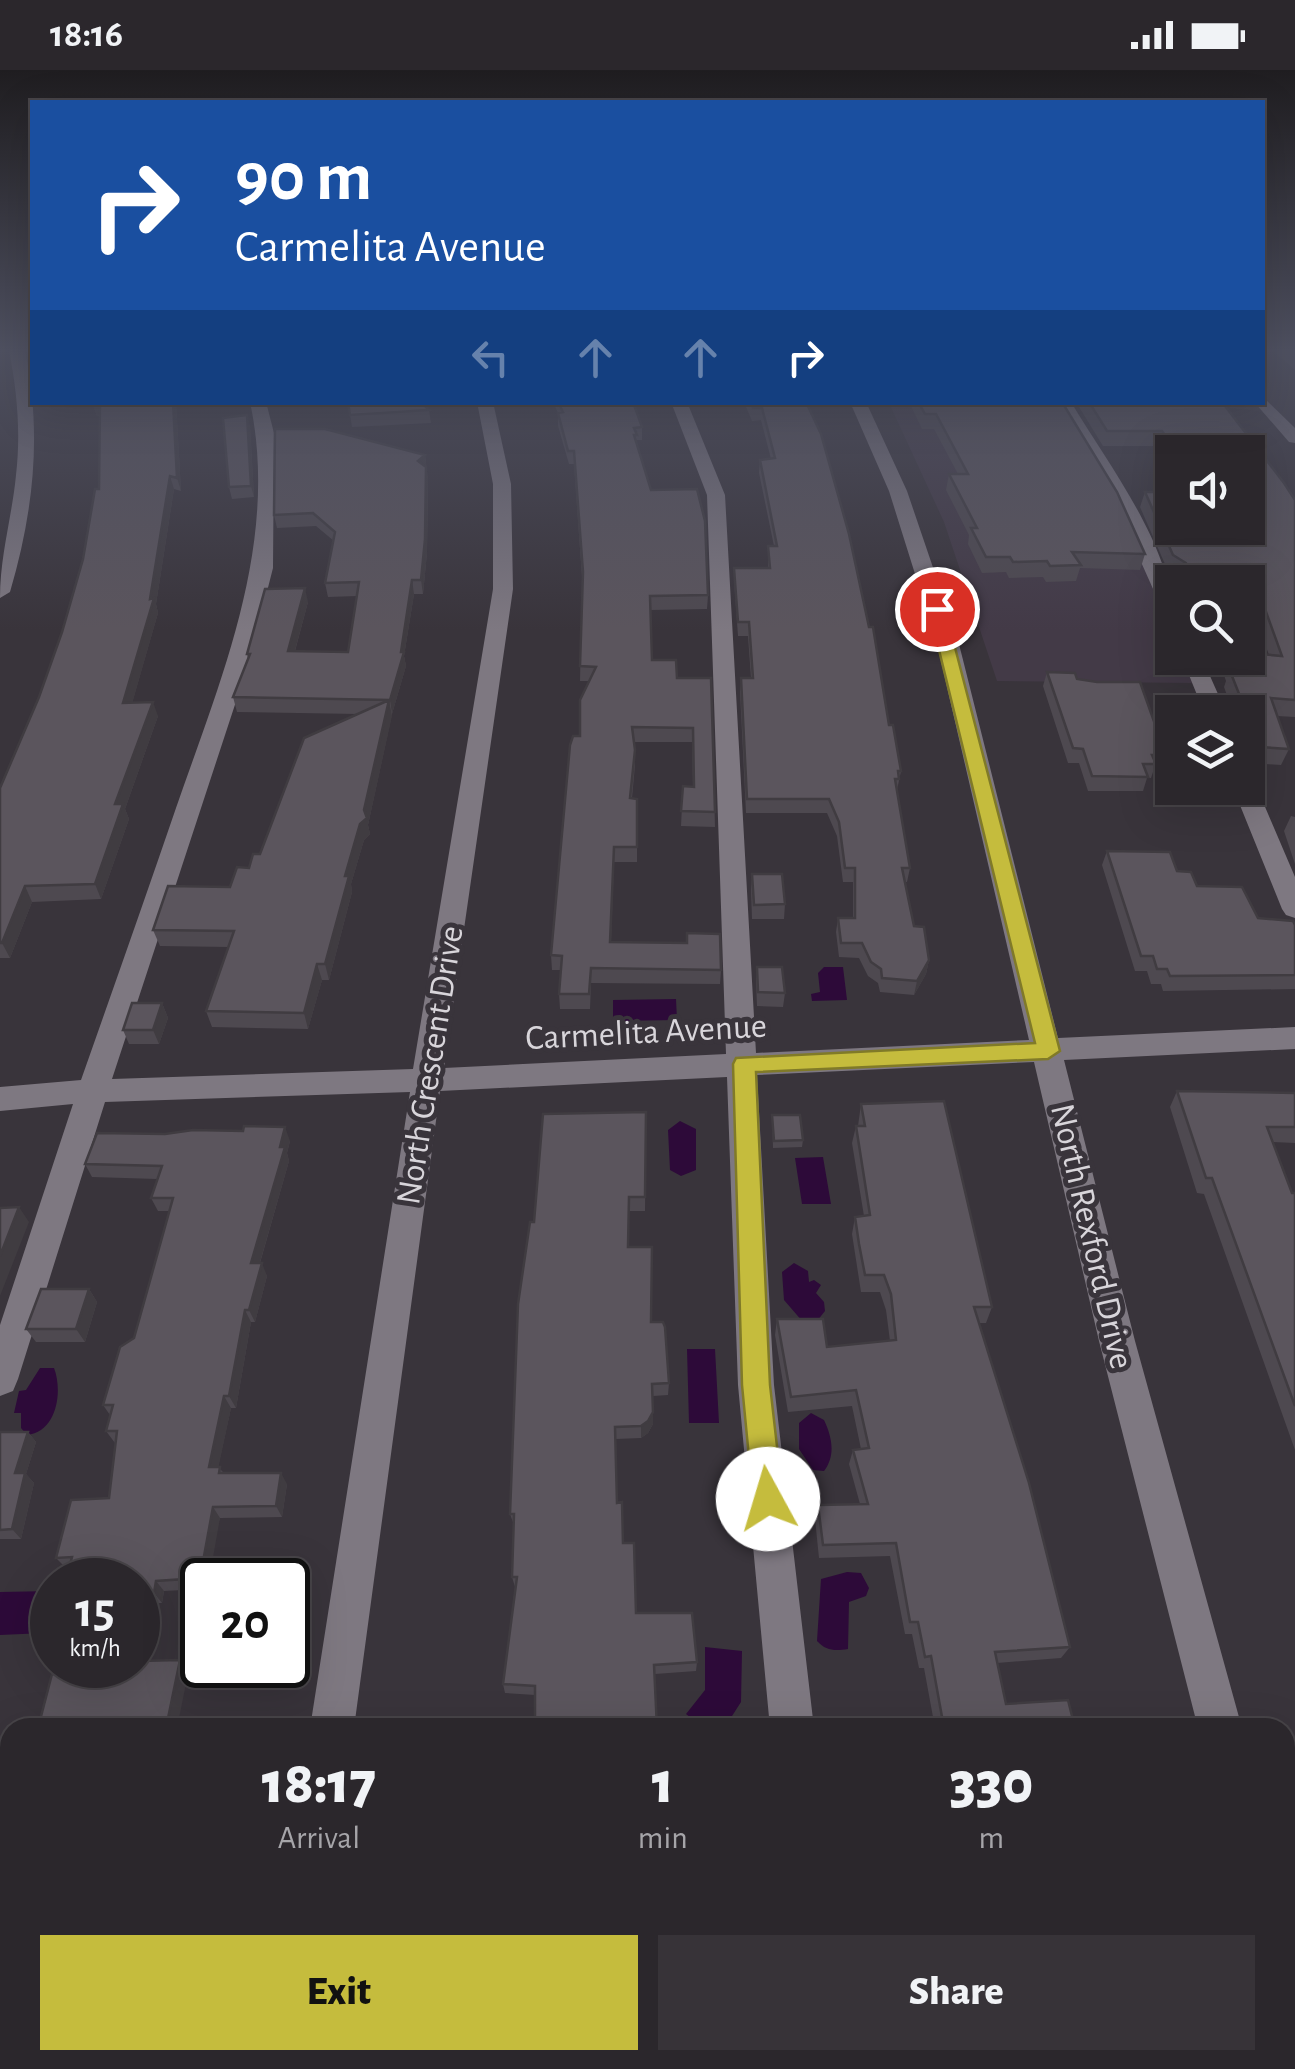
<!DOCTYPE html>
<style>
body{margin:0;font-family:"Alegreya Sans",sans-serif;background:#373338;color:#f1f3f6;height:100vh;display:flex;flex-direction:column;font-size:38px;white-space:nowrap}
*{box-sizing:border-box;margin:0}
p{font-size:32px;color:#a6a5a9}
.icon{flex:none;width:55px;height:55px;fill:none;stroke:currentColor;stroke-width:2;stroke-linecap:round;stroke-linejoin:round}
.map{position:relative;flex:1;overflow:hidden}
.drawer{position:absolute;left:0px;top:1648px;width:1295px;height:352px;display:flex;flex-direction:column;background:#2b272c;border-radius:30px 30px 0 0;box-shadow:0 10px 40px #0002,0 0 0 2px #474448}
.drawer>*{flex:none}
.guide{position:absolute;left:30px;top:30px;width:1235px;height:305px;border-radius:0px;box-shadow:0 10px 40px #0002,0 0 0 2px #474448;background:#1a4fa0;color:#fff;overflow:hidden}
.fabs{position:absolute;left:1155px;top:365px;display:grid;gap:20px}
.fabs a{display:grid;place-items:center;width:110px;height:110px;border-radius:0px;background:#2b272c;box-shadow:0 10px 40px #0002,0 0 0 2px #474448;font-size:50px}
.speed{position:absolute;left:30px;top:1488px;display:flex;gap:20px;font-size:50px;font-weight:700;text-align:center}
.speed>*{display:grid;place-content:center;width:130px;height:130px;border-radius:50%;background:#2b272c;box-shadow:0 10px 40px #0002,0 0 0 2px #474448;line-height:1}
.speed small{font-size:25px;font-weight:400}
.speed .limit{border:5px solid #111;border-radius:15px;background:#fff;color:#111}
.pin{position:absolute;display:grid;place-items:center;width:85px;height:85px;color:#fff;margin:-42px;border:5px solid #fff;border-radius:50%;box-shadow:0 2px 10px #0007}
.me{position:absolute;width:110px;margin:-55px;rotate:354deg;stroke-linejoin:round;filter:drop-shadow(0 0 8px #0008)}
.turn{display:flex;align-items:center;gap:35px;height:210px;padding:0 40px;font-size:45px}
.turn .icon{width:130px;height:130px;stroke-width:2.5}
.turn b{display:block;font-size:70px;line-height:85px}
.lanes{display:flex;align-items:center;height:95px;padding:0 40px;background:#0003;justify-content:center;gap:50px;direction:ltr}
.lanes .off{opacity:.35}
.eta{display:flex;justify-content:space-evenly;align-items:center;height:170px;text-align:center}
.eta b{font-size:60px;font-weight:800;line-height:70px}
.cta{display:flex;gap:20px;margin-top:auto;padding:20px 40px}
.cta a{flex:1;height:115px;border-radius:0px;background:#c5bc3d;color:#111;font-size:40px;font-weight:800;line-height:115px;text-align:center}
.cta a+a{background:#373338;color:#f1f3f6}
.status{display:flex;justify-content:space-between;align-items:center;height:70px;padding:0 50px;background:#2b272c;direction:ltr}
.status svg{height:28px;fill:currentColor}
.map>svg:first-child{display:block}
.built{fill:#433a47}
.water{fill:#2d0a39}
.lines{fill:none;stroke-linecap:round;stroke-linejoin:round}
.minor{fill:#7e7881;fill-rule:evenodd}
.wall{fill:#4e4950}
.shaded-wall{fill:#403c41}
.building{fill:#5b555d;stroke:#403c41;stroke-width:2.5}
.route{fill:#c5bc3d;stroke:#807a28;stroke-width:2.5}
.labels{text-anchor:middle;stroke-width:10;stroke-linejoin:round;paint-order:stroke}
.street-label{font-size:35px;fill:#d8d5da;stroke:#39343b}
</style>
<div class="status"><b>18:16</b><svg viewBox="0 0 49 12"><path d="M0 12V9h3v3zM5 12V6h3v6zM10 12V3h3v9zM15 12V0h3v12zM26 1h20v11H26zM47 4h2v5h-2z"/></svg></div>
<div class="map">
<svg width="1295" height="1999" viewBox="0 0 1295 1999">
<rect width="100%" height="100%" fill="#39343b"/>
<!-- built -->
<path class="built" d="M889,333h162l98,153 23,70v32h11l9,25 -195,-2 -53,-159z"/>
<!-- water -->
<path class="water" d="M824,897h19l4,33 -35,1 -1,-7 9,-2 -2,-19z
M676,929l1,21 -64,1v-21z
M680,1051l16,8v41l-15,6 -11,-6 -2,-40z
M823,1087l8,47h-29l-7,-46z
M794,1193l14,8 1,11 5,-2 7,5 -5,8 8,9 1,9 -8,10 -14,1 -19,-22 -2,-28z
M687,1279h28l4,74h-30z
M40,1298h14c9,23 3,64 -27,67l-6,-7v-15h-7l5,-22 7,-1z
M811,1343l13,7c8,17 12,35 0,51l-11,-1 -14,-21v-26z
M847,1502l14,1 8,15 -3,8 -17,6 -1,47c-13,2 -22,2 -31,-8l4,-62z
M52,1521v31l-7,11 -45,2v-43z
M705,1577l37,4 -1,51 -16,25h-22l-17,-13 19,-24z"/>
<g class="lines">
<!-- minor -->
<path class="minor" d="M9,280h16c17,83 9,160 -15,242l-10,6c0,-43 12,-81 16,-123 5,-43 1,-84 -7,-125z
M1262,326l33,32v15l-6,-1 -33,-38 6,-2z
M250,332h16l8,31 -1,135 -24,94 -137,417 301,-10 80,-480v-105l-16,-82h16l18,82 2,105 -69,479 282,-14 -19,-559 -36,-93h16l38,93 31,558 273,-13 -92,-396 -48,-153 -39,-89h16l41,89 52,153 99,394 237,-11v22l-231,11 71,281 107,387h-44l-99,-387 -65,-279 -277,13 17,310 40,343h-44l-32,-343 -11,-308 -287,14 -86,637h-44l100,-636 -305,10 -87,277 -5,12 -13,5v-71l73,-221 -73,7v-24l81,-7c32,-91 64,-181 95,-272 45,-130 104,-266 74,-406z
M1054,332h17c35,59 101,144 101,213l-10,-6 -46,-103z
M1182,588h20l24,54h-22z
M1248,711l9,7 38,89v41l-9,-3 -4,-6 -49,-121h15z
M1285,1843l10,4v76l-10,-4z
M278,1990h50l-1,9h-50z
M801,1990h50l1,9h-50z"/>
</g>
<!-- wall -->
<path class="wall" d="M1272,280h23v20z
M92,332h84l5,89 -7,-2 -18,115 2,9 -26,90 26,13 -33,93 4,10 -28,80 -69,3 -22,56h-10v-170l39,-91 23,-65 21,-73 16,-70 1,-73h-3z
M348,332l81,8 2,13 -79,4z
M553,332h80l9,25v13h-5v5l14,45 57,105 -1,14 -56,1 1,50 25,18h34l4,149 -34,-1 2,-40 10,1 -1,-45h-58l1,23 -3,33 5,1v63h-23l-3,80 110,28 -1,14 -129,-1 -1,26h-30l-1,-15 2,-24h-9l-1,-15 29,-219 9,-55h-9l2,-104 -8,-113h-5l-11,-38v-13z
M744,332h62l95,369 -4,19 13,78 -3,14h-2l9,44 15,34 -3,14 -12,21 -34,-3 -2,-9 -10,-7 -9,-18 -20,-1 -3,-25 2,-14h15v-36h-10l-6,-46 -10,-23h-81l-6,-121 1,-14h10l-3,-42h-10l-4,-55v-13h34v-22h6l-15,-73 1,-13 11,-1 -10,-39 -9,1z
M909,332h153l83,152 -5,16 -60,-2 -4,13 -30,1 -3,-5 -34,1 -3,-6 -24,1 -14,-29 1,-9 -23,-45 3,-16h9l-24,-45h-12z
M1076,332h146l73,98v217l-18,-1 12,33 -8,16 -29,-2 -4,-12v-39h-15l-9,-25 2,-6 -4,-12 5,-11 42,-3 -14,-40 -7,-1v-32h-66l-1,-3 -13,-8 -28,-64 5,-15 27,36 76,-76h-76v16l-14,-22h-55z
M250,356l4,71 -22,2 -3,-12z
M425,385l3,25 -1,73 -4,41h-9l-10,62 2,10 -14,48 -24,111 2,9 -6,6 -13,44 1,8 -23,88h-7l-14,49 -96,-2 -6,-16 23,-64 -69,-1 -7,-16 77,-43 19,-19 11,-14 98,-140 -121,-2 -4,-15 15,-38 -1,-5 61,-52 -13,49 53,1 9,-56 -29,1 -3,-14 9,-42 -18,-15 -39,2 -3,-13z
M1047,602l30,7 89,76 -5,14h-7l-3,9h-4l-4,13h-55l-9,-28h-11l-25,-77z
M1291,746l4,1v47l-11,-33z
M1107,781l70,20 20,15 61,32 37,7v64l-132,2 -2,-7h-10l-4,-13h-12l-33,-106z
M752,804l33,30 -1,15h-32l-1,-30z
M757,897l28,26 -2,14 -26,-1 -1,-25z
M162,933l6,15 -9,26h-30l-6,-14z
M1177,1021l118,2v50l-22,-1 19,51h3v257l-91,-256 -7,-1 -27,-86z
M861,1034l131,203 -6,16h-7l91,324 -9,11 -64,5 9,41 69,24h-140l-11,-60h-5l-7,-34h-7l-15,-78 -71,2 -4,-39 3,-14 42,-1 -11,-40 4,-14 8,-1 -9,-43 -64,6 -13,-77 2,-16 50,28 63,-6 -4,-31 -6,-18h-19l-9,-58 3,-17 9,-1 -12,-73 4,-17h2z
M646,1042l-1,99h-16l-1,36 41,136 -1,12 -15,1v28l-5,9 -7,5 -25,1 1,64 19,110 61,49 -1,9 -41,3 -120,21 -30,-2 -2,-9 12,-97 -3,-10 2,-52 -4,-11 24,-292z
M772,1045l31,25 -1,7 -29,1z
M290,1071l-3,12 2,8 -29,102 7,13 -12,46h-4l-15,86h-5l-13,59 6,6 63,11 -5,33 -62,1 -18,62v9l-38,2 -2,12h-24v-23l-72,-12 -10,-10 53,-60 6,-55 -9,-12 4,-16 -7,-10 31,-67 35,-127h-11l-7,-13 6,-19 -65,-2 -7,-13z
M89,1219l8,13 -12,40h-49l-10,-13z
M0,1362h28l8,10 -10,32 8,9 -13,56h-21z
M10,1796v172l-10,1v-172z
M981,1990h182l2,9h-186z"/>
<!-- shaded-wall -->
<path class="shaded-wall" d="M100,332l4,13 -7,1 -5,-13z
M173,332h3l5,89 -4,-13z
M247,345l3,11 4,71 -3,-11z
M425,385l3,25 -1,73 -4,41 -2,-14 -3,-119z
M170,406l4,13 -18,115 2,9 -30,105 -5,-15 27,-104z
M412,510l2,14 -10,62 2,10 -14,48 -2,-14 11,-48z
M305,518l3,14 -17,63 -3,-14z
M389,630l3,16 -24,109 2,9 -6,6 -13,44 1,8 -23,88 -4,-16 20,-88 19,-66z
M153,632l5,14 -33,93 4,10 -28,80 -6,-15 20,-80z
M25,816l7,16 -22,56 -8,-15z
M929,890l-3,14 -12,21 3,-14z
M317,894l5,16 -14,49 -4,-16z
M162,933l6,15 -9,26 -6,-14z
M285,1057l5,14 -3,12 2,8 -33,115 -5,-13z
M19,1137l10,15 -29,74v-40z
M262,1193l5,13 -12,46 -6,-12z
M89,1219l8,13 -12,40 -9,-13z
M245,1240l6,12 -15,86 -7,-12z
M224,1326l7,12 -15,71 -7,-12z
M653,1342v12l-5,9 -7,5v-12z
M28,1362l8,10 -10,32 8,9 -13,56 -9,-10 3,-56z
M281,1403l6,11 -5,33 -6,-11z
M213,1437l7,11 -11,62h-7v1l-2,-3z
M156,1511l8,10 -2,12 -8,-10z
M180,1590l9,9 -12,59h-11z"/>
<!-- building -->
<path class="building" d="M100,332h73l4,76 -7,-2 -20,123 4,-1 -31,105 30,-1 -38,102h8l-28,80 -70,2 -23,57h-2v-155l39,-91 23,-65 21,-73 12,-70h4z
M348,332h73l8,8 -79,5z
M558,332h75l9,25 -8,1 3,7h-3l17,55 46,-1 8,32 3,74 -58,1 2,64h24l1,18h34l4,134 -34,-1 2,-25 11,1 -1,-59 -61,-1 3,23 -5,48 7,1v48h-23l-4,95 77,1v-10l33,1 1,36 -130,-2 -2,26h-30l3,-38 -11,-1 19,-210 3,-9h7v-36l16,-33 -16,-1 3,-94 -9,-121h-6l-10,-38 5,-1z
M751,332h55l15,32 28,100 20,93h4l16,98h4l8,46h-3l1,8h-4l15,89h-8l12,58 10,1 5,33 -12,21 -35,-3 -1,-9 -10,-7 -9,-19h-21l-3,-25h17v-50h-10l-6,-46 -10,-23h-82l-6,-121h12l-4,-56h-11l-4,-54h36l-2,-22h9l-17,-86 15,-2 -13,-50h-9z
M918,332h144l55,90 28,62 -73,-2 9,13 -31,1 -3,-5 -34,1 -3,-5h-24l-15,-29h6l-28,-54h19l-32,-60h-11z
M1089,332h133l62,81 11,17v200l-24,-2 18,51 -29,-2 -30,-76h5l-5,-13h18v-5l34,3 -21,-58h-13v-16h-53l-9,-19 -13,-8 -28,-63h27v36h76v-76h-71l-15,-21h-55z
M247,345l4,71 -22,1 -6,-69z
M275,359h50l100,26 -7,6 8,6 -1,72 -4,41h-9l-11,72h3l-14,48 -157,-3 17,-43h-3l18,-65 40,-1 -17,63 60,1 11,-70 -34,1 10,-51 -22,-19 -39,2z
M1047,602l28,1 2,6 20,3h43l26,73h-14l4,9h-13l5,13 -56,-1 -9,-27 -10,-1z
M389,630l-25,110 3,8 -7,6 -15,52h4l-24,88h-8l-13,49 -98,-2 28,-80 -81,-1 15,-44 62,1 7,-20 12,1 4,-14h7l44,-116z
M1107,781l63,1 7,19 14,1 6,14 45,1 16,31 35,3 2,4v50l-125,1 -3,-7h-10l-4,-13h-12z
M752,804h30l3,30 -31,1z
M757,897h25l3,26 -27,-1z
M132,933h30l-9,27h-30z
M1177,1021l118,2v34h-28l25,66h3v213l-83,-228h-6z
M944,1031l48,206h-18l55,176 41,164 -75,5 11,52 62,-4 7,28h-131l-13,-72 -6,1 -7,-35h-8l-14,-79 -73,2 -5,-40 50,-1 -15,-54 16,-2 -13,-58 -65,7 -14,-78h46l4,28 69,-7 -5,-46 -7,-19h-19l-6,-31 -4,-27 15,-2 -14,-89h9l-4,-22z
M646,1042l-1,85h-16l-1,50h24l-1,75h12l2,5 4,56 -17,1 1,28 -5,9 -7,5 -26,1 2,76 5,-1 1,41h11l2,70h56l5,49 -43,3 3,63h-122v-42l-32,-2 14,-107h-5l2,-63h-4l8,-210 12,-82h4l9,-108z
M772,1045h28l3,25 -29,1z
M244,1056l41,1 -5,20h5l-34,116h11l-13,47h-4l-16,86h-5l-15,71h11l-1,6h62l-5,33 -63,1 -13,71 -44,3 -2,12h-16v-13h-72l6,-23 -16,1 15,-58 38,-2 8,-67h-11l7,-26h-10l17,-58 14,-9 39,-140h-22l11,-32 -77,-2 12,-31 68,1 28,-4 50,1z
M19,1137l-19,49v-48z
M41,1219h48l-13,40h-50z
M0,1362h28l-13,41h10l-13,56 -12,1z
M180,1590l-14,68h-128l14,-54 50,-2 1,-7h35v-4z
M741,1648l13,10h-20z
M10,1796v167l-10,1v-167z
M506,1990h265l1,9h-266z
M988,1990h175l2,9h-179z"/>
<!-- sky -->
<linearGradient id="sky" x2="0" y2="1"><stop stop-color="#1f1d20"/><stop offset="0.5" stop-color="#4e5060"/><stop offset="1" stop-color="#4e5060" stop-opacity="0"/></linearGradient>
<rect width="1295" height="560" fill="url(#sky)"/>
<!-- route -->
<path class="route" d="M937,534l8,5 115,442 -12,8 -292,13 14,313 13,114 -5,10 -10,5 -10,-5 -5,-10 -11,-114 -9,-321 3,-6 299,-15 -106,-434z"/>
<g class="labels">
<!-- street labels -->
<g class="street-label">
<text transform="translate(646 961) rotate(-3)" y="12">Carmelita Avenue</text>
<text transform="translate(429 995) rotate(-81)" y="12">North Crescent Drive</text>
<text transform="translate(1093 1166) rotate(77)" y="12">North Rexford Drive</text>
</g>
</g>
</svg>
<div class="fabs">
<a><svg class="icon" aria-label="sound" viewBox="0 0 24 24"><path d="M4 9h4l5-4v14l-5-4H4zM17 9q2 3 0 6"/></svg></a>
<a><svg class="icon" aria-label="search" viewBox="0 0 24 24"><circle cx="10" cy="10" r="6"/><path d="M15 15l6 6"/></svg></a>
<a><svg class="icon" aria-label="layers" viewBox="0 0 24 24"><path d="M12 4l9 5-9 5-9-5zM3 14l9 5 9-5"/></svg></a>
</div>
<div class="speed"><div>15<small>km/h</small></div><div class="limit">20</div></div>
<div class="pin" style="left:937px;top:539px;background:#d93025"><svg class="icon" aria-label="arrive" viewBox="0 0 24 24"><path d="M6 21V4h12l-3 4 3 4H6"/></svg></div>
<svg class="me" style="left:768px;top:1429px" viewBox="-20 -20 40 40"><circle r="19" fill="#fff"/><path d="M0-13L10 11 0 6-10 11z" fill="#c5bc3d"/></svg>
<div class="guide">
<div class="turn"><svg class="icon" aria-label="right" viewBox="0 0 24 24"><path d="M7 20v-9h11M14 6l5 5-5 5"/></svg><div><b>90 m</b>Carmelita Avenue</div></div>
<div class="lanes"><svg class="icon off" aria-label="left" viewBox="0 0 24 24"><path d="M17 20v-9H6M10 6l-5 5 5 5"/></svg><svg class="icon off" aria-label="ahead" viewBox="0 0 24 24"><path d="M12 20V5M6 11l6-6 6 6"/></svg><svg class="icon off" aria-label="ahead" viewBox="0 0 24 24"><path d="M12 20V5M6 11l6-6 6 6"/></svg><svg class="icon" aria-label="right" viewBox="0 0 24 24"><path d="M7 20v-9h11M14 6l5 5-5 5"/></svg></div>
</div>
<section class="drawer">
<div class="eta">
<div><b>18:17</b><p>Arrival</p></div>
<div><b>1</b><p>min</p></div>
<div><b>330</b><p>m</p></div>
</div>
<div class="cta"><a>Exit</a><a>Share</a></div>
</section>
</div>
